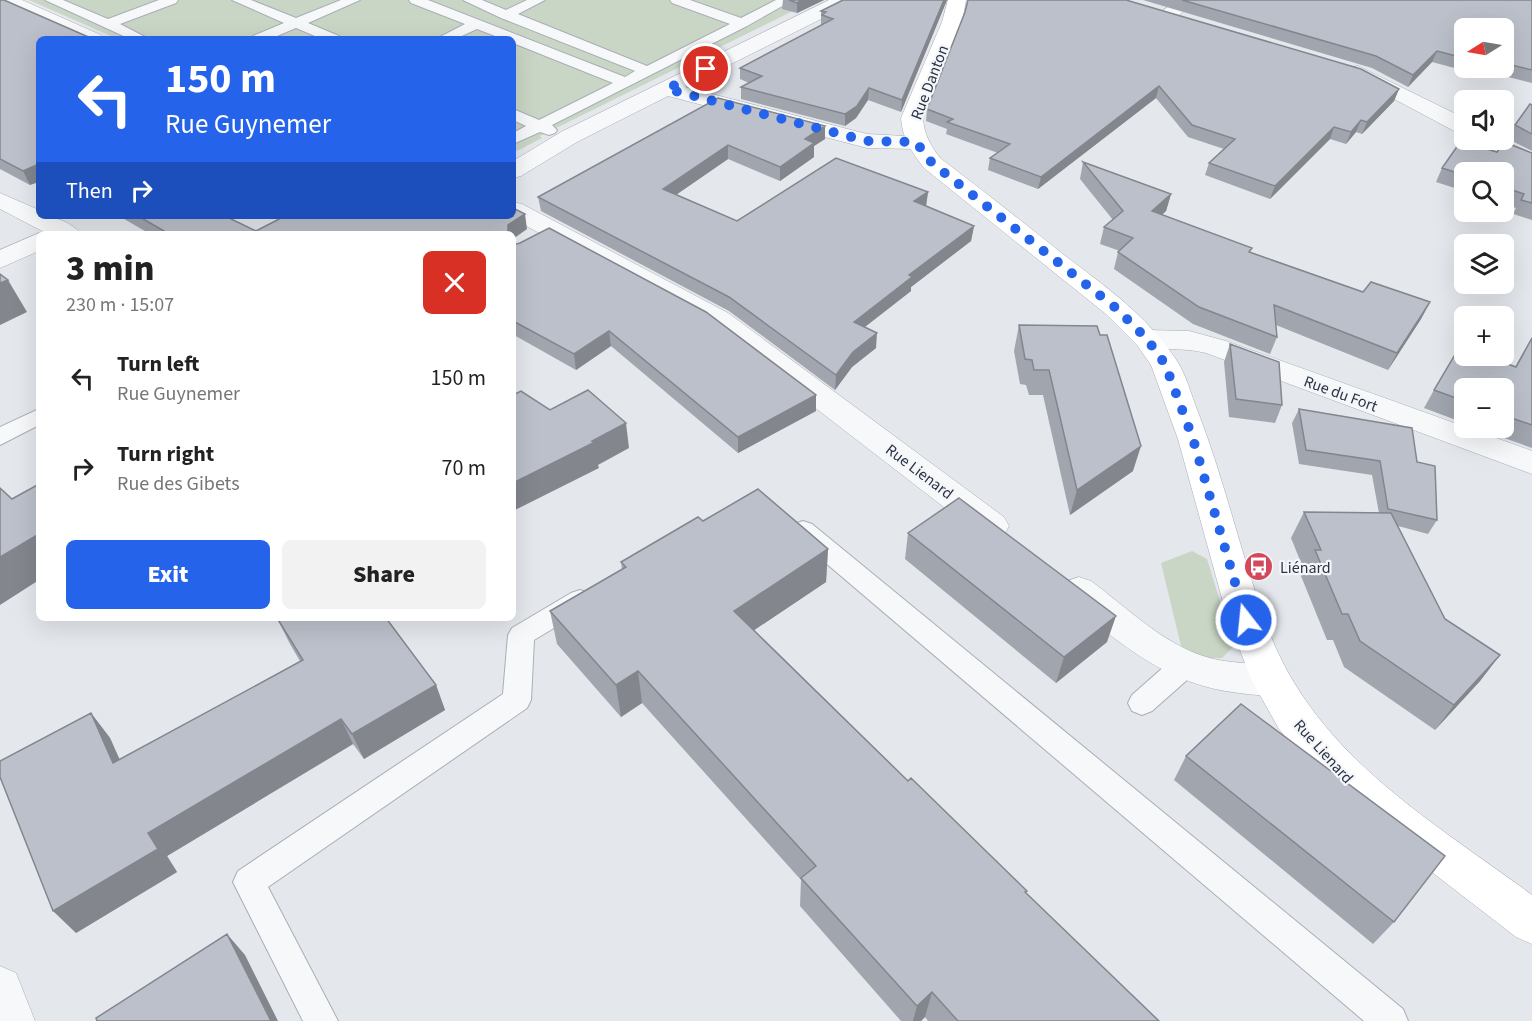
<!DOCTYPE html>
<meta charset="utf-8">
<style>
body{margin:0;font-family:"Source Sans 3",sans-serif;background:#f2f2f2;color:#222;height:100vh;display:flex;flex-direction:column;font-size:22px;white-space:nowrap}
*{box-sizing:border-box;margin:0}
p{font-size:20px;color:#767676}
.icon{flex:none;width:33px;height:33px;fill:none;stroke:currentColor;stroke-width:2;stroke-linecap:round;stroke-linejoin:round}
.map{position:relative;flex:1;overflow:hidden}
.panel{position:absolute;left:36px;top:231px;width:480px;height:390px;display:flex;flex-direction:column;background:#fff;border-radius:9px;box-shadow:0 6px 24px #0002}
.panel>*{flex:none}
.hud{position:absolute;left:36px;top:36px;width:480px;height:183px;border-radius:9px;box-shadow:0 6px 24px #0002;background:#2563eb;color:#fff;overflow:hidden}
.needle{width:39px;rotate:259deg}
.controls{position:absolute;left:1454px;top:18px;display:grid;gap:12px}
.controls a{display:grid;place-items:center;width:60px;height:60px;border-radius:9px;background:#fff;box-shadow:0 6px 24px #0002;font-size:30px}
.pin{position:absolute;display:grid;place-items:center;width:51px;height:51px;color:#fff;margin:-26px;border:3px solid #fff;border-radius:50%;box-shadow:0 2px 6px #0007}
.me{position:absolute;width:66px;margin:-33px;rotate:344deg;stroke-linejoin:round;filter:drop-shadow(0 0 4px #0008)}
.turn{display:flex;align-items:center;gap:21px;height:126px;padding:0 30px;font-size:27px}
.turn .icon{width:78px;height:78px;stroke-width:2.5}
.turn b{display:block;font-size:42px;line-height:51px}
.then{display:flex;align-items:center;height:57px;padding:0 30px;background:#0003;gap:12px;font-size:22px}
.round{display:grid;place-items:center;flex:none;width:63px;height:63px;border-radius:9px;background:#f2f2f2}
.headline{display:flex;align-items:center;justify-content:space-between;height:102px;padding:0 30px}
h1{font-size:36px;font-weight:800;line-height:45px}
.primary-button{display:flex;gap:12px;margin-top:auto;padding:12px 30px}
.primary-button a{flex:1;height:69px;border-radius:9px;background:#2563eb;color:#fff;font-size:24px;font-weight:800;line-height:69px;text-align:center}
.primary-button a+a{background:#f2f2f2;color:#222}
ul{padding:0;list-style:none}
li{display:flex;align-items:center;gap:18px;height:90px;padding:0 30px}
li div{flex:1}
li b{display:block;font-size:22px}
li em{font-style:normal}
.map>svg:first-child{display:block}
.green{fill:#c9d6c5}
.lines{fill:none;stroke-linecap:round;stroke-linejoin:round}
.lane-casing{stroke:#a9aeb7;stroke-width:2}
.street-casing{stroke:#a9aeb7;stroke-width:1}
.secondary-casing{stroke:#a9aeb7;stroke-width:1}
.lane{fill:#f7f8fa;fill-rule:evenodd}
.street{fill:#f7f8fa;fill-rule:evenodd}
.secondary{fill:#fff;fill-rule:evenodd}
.wall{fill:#a1a5ae}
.shaded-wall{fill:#83868d}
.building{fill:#bbc0ca;stroke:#83868d;stroke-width:1.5}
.route{stroke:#2563eb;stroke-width:10;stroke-dasharray:0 18}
.labels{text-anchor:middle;stroke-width:4.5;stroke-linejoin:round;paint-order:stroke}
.street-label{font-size:16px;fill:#2b3445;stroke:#f4f6f9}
.poi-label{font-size:16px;fill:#2b3445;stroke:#f4f6f9;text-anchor:start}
</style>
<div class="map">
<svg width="1532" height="1021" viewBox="0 0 1532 1021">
<rect width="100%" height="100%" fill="#e4e7ec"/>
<!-- green -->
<path class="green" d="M29,0h786l-275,136 2,2 -29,15v-114h-395z
M1192,551l15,8 27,87 -12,12h-22l-18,-8 -21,-87z"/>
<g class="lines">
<defs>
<path id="lane" d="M45,0h18l45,19 51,-19h19l-2,3 -56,21 29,15h-19z
M232,0h19l45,18 45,-18h19l-52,23 31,13 2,3h-19l-26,-11 -26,11h-19l2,-3 31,-13z
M409,0h19l197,77 10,-6 -134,-53 -38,-18h19l24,10 21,-10h18l-27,14 129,52 83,-42 -58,-21 -2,-3h20l51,18 35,-18h17l-46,26 -195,99 5,5 -2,3 -6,2 -9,-3 -27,12v-11l13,-7 -13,-6v-11l26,11 74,-37 -100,-40v-4h-10l-26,-10 -22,10h-19l29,-15 -54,-21z
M39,409v16l-39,20v-18z
M803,521l9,3 591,485 5,12h-44l-570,-485 -3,-6 3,-6z
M580,590l9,3 4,7 -4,7 -55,33 -3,60 -4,8 -259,179 70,134h-35l-70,-139 5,-11 265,-177 5,-59 4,-7 59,-35z
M1185,654l10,3 4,8 -4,8 -43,38 -10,4 -10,-4 -4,-8 4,-8 43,-38z"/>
<path id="street" d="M0,0h22l79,35 3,4h-26l-78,-35z
M829,0h24l-2,4 -166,83 182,47 57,3 3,5 -3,5 -8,2 -49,-1 -199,-52 -91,46 -56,34 -8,2v-17l48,-29z
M1177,0h21l-24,19h-14l-3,-4z
M1358,66l106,52v16l-8,-2 -105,-56 -3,-4 3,-4z
M1503,139l29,15v16l-53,-25 -3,-5z
M0,193l39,17v6c14,0 33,6 42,18h-33l-48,-25z
M513,202l9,2 206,109 276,204 5,9 -5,9 -12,3 -12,-3 -272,-210 -200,-109h5z
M39,233l3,1h-3v17l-39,17v-18z
M1147,330l42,1 37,10 306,110v23l-326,-121c-23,-6 -46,-2 -69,-8l-4,-6 4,-6z
M1079,577l12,4c35,26 70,61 112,75 26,9 55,5 81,14l6,11 -6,11c-15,5 -29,3 -45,1 -73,-8 -117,-49 -172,-92l-6,-10 6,-10z
M0,966l16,7 19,48h-35z"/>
<path id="secondary" d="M948,0h18l-4,22 -39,96c1,16 7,27 17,40 42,32 83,64 124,97 41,31 82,60 111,103 11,15 16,37 23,54 26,67 42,138 66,206 45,133 161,198 268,277v49l-16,-7 -162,-125 -39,-39 -36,-44 -27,-48 -24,-61 -50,-181 -27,-74 -14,-20 -31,-31 -182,-146c-12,-16 -22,-30 -23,-50l41,-96z"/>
</defs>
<!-- lane casing -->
<use href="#lane" class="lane-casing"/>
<!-- street casing -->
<use href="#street" class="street-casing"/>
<!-- secondary casing -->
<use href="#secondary" class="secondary-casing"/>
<!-- lane -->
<use href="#lane" class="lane"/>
<!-- street -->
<use href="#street" class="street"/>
<!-- secondary -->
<use href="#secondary" class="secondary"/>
</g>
<!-- wall -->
<path class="wall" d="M0,0l30,185 -30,-16z
M783,0h41l-27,13 -15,-4z
M947,0l-46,112 -33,-12 -12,18 -11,8 -104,-27v-12l8,-4 -9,-4v-11l81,-43v-14z
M1143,0h389v83l-59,-15h30v-40h-39v40l-2,2 -30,-8 -24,25 -36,-19z
M965,12l434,77 -5,12 -32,33 -6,-2 -10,12 -16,-5 -60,60 -65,-24 4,-12 15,-14 -36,-12 -32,-39 -118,91 -50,-19 2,-12 8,-5 -52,-19 1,-5 -21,-8 1,-12z
M718,98l107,28v13l-11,7v11l-34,24 -52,-22 -52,36 61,26 191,-29 -2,14 48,20 -3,15 -60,46v4l-46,36 11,21 -24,19 -17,23 -106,-79 -188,-100 -3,-14z
M1532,105v46l-24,-12 7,-14z
M1497,152l35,1v67l-19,-6 3,-6 -13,-4v-32h-39v19l-28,-9 6,-14z
M1083,162l88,32 -5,17 -4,4 89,37 112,40 67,10 -9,17 -33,51 -112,-45 1,12 -7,17 -77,-30 -79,-55 4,-17 2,-1 -20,-7 4,-17 9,-7 -33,-41z
M119,216h106l31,15 271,-2 -14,5h-363z
M513,245l303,166 -78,42 -127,-107 -35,24 -62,-35h-1z
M1019,325l114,146 -63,44 -27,-120h-14l-3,-10 -6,-1 -6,-33z
M1532,337v111l-56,-20h27v-40h-39v35l-40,-15 10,-18 81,-23z
M1230,344l52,61 -7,18 -46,-6 -5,-55z
M1299,409l118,53 20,58 -9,14 -30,-8 47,93 55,36 -20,26 -45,49 -91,-63 -11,-27h-6l-26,-64 3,-6 -13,-32 13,-26 75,1 -7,-38 -73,-11 -7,-41z
M703,521l125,28 -2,33 -72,48 154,151 119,110 -1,3 133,127h-231l-3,-4 -4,4h-20l-101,-115 1,-26 -159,-177 -21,14 -64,-73 -7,-33 72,-42 -1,-7z
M908,533l199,109 -51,41 -151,-124z
M277,618l159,67 9,25 -81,49 -11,-15 -186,112 10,16 -101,61 15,-220 19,25 10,22 180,-99 -10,-17z
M1186,756l208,166 -21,22 -199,-164z"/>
<!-- shaded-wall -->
<path class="shaded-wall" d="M802,0h22l-27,13v-10z
M944,0h3l-46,112 1,-12z
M1437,51l-5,11 -24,25 5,-12z
M1159,86l-3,12 -118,91 3,-12z
M869,88l-1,12 -12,18 -11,8v-12z
M1399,89l-5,12 -32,33 5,-12z
M1361,120l-5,12 -10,12 5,-12z
M825,126v13l-11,7v11l-34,24v-14l25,-28z
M1334,127l-4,12 -60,60 5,-13z
M728,145v14l-64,44 -1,-14z
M39,164v18l-9,3 -7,-14z
M928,192l-2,14 -12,-5z
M1171,194l-5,17 -19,17 5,-17z
M525,214l2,15 -14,10v-5h-5v-9z
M974,226l-3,15 -60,46v4l-58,45 1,-14 55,-47z
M8,280l19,32 -27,13v-42z
M1430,302l-9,17 -33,51 9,-17z
M609,331l2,15 -35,24 -2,-16z
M877,333l-1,15 -24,19 -17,23 1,-15 17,-23z
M816,395v16l-78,42v-16z
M626,423l3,25 -31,17 1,3 -86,43v-28z
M1141,446l-8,25 -63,44 7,-25z
M39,534v46l-39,25v-48z
M828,549l-2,33 -91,61 -1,-32z
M1116,616l-9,26 -51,41 8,-26z
M1500,655l-20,26 -45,49 19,-25z
M638,671l4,32 -21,14 -5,-32z
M436,685l9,25 -81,49 -12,-25z
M91,713l19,25 22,50 -19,-25z
M341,719l12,25 -186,112 10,16 -101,61 -23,-22 95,-78z
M227,934l18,21 33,66h-7z
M932,992l-7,25 -4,4h-8l4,-15z"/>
<!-- building -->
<path class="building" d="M0,0h4l89,39h-54v125l-16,7 -23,-12z
M789,0h13l-5,3z
M843,0h101l-42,100 -33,-12 -12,18 -12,8 -104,-27 21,-11 -22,-8 93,-49 -11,-4 4,-3 -5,-1z
M968,0h158l235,69 38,20 -32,33 -6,-2 -10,12 -17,-5 -59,59 -66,-23 26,-24 -43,-14 -33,-39 -118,91 -51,-19 20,-14 -63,-22 6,-3 -26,-10 38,-97z
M1182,0h350v70l-29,-7v-35h-39v30l-27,-7 -24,24 -37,-19z
M718,98l107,28 -20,13 9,4 -34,24 -52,-22 -65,44 74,32 99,-63 92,34 -14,9 60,25 -65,49 3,2 -58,45 23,11 -24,19 -17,23 -107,-78 -191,-100z
M1530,104l2,1v29l-17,-9z
M1461,141l36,11 7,-10 28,11v50l-11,-3 3,-6 -21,-7v-15h-39v3l-22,-7z
M1083,162l88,32 -19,17 100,37 -3,4 114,40 8,-10 59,20 -33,51 -123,-48 3,32 -78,-30 -81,-55 15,-14 -29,-11 19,-16z
M515,209l10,5 -17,11v9h-339l-31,-18h87l31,15 29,-15h228v-5z
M549,228l157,84 110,83 -78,42 -129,-106 -35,23 -61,-33v-76l7,-2z
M0,274l8,6 -8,3z
M1019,325l78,1 3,9h7l34,111 -64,44 -28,-120h-15l-2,-10 -7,-1z
M1532,338v87l-29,-10v-27h-39v13l-30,-11 26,-44 4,1v9h22l30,11z
M1230,344l49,18 3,43 -46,-6z
M588,390l38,33 -34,18 3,1 -82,41v-88l8,-4 29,19z
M1299,409l113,19 5,34 18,4 2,54 -49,-11 -8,-48 -74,-11z
M39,484v50l-39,23v-69l12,11z
M758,489l70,60 -94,62 174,170 3,-3 116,113 -2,1 134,129h-201l-26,-29 -15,14 -116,-128 15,-12 -178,-195 -22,14 -66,-74 76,-44 -5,-5 77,-45 5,4z
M959,498l157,118 -52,41 -156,-124z
M1304,512l87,1 54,106 55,36 -46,50 -94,-64 -12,-27h-6l-27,-64h6z
M277,618h109l50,67 -84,49 -11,-15 -193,114 10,16 -105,62 -53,-134v-16l91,-48 22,50 190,-103z
M1241,704l204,152 -51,66 -208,-166z
M227,934l44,87h-174l-1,-3z"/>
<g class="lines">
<!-- route -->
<path class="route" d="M706,69l-39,20 200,52 49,1 16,21 184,145 31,31 18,25 28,75 53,181"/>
</g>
<!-- icons -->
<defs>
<symbol id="bus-disc" viewBox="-11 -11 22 22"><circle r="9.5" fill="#d1495b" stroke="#f4f6f9"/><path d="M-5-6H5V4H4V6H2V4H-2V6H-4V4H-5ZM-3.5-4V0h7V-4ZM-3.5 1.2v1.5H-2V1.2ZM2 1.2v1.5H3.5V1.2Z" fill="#fff"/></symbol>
</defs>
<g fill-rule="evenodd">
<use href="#bus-disc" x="1242" y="550" width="33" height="33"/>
</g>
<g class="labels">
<!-- street labels -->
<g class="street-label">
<text transform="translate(929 82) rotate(-69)" y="6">Rue Danton</text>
<text transform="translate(1341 393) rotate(20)" y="6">Rue du Fort</text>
<text transform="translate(920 471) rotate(37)" y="6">Rue Lienard</text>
<text transform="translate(1324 751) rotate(48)" y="6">Rue Lienard</text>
</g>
<!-- poi labels -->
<g class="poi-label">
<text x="1280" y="573">Liénard</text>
</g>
</g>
</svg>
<div class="controls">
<a><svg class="needle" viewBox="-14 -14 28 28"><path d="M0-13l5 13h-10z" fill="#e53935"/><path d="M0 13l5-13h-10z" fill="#767676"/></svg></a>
<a><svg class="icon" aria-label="sound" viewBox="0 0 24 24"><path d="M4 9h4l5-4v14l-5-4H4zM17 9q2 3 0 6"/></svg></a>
<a><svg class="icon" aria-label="search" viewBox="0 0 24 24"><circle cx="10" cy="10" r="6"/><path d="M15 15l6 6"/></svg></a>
<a><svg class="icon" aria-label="layers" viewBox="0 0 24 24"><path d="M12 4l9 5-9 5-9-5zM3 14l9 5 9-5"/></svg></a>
<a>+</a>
<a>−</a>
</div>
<div class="pin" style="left:706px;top:69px;background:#d93025"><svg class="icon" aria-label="arrive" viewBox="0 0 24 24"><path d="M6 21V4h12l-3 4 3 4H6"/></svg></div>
<svg class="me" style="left:1246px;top:620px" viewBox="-20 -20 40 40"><circle r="17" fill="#2563eb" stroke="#fff" stroke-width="3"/><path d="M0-11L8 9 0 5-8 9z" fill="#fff"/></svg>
<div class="hud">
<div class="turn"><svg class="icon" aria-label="left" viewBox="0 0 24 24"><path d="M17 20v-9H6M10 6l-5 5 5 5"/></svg><div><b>150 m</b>Rue Guynemer</div></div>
<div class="then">Then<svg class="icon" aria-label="right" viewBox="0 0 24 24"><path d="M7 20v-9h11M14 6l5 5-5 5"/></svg></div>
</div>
<section class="panel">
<div class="headline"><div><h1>3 min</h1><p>230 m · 15:07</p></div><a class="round" style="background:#d93025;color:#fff"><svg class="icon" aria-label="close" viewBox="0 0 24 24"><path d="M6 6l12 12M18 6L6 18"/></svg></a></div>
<ul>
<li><svg class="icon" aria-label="left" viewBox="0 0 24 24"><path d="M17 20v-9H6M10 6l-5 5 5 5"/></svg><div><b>Turn left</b><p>Rue Guynemer</p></div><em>150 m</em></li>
<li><svg class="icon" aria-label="right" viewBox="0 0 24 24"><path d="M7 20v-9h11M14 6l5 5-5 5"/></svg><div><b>Turn right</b><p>Rue des Gibets</p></div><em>70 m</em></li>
</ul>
<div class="primary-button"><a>Exit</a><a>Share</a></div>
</section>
</div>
